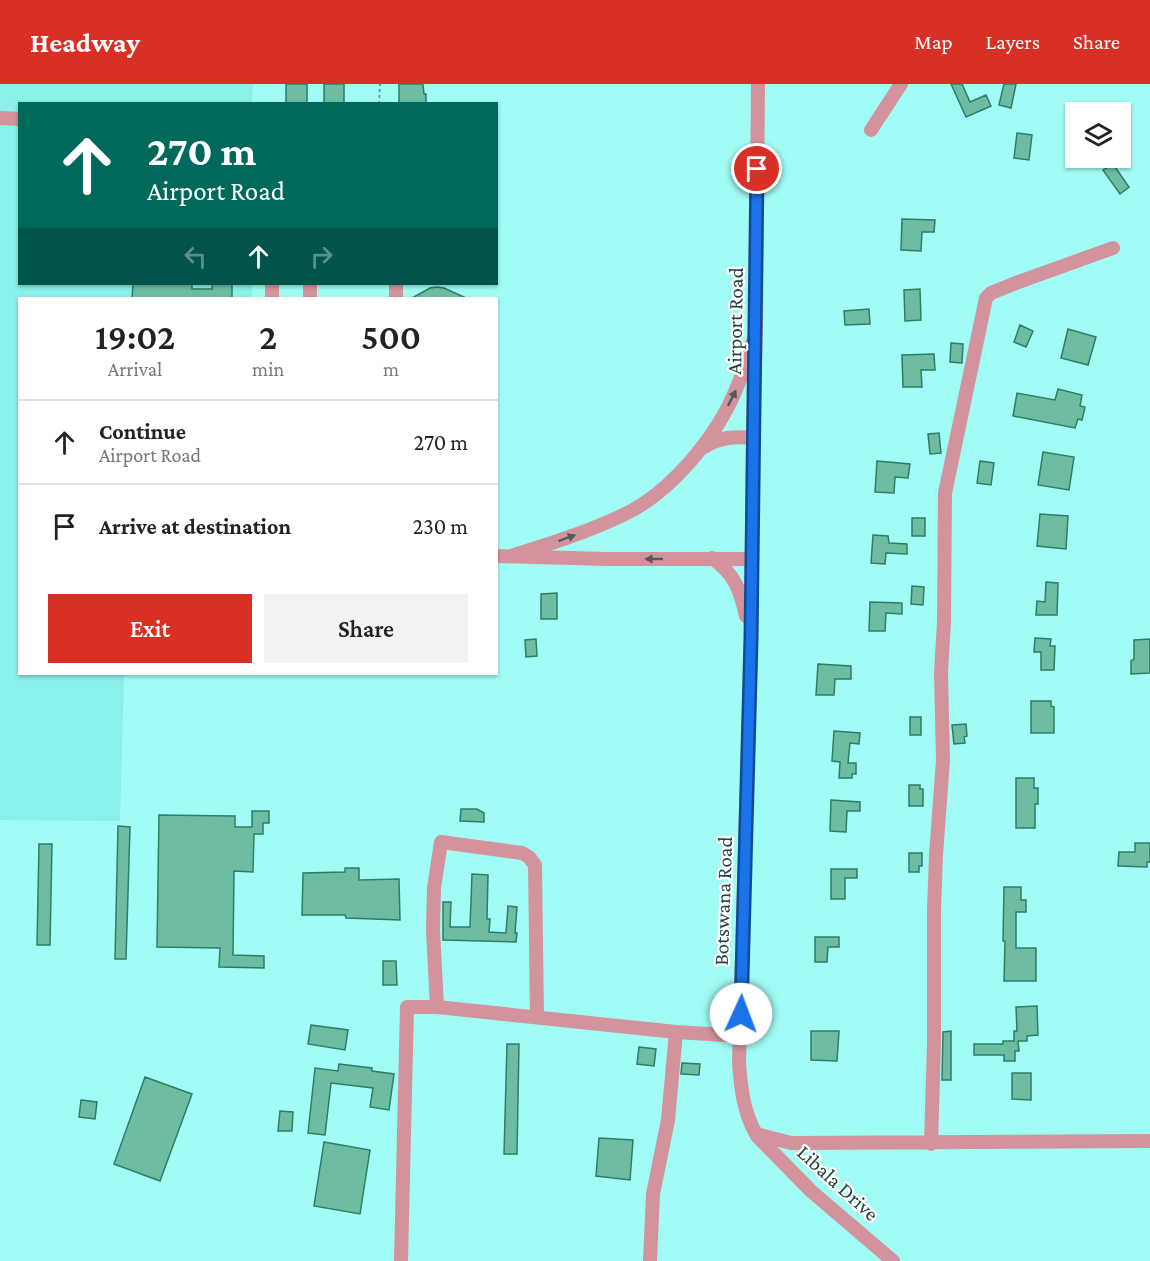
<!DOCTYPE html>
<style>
body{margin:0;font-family:"Crimson Pro",serif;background:#f2f2f2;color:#222;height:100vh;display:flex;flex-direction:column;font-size:22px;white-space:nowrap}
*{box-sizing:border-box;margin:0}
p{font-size:20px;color:#767676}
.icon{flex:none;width:33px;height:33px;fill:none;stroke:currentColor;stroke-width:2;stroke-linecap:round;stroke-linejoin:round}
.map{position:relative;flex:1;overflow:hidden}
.drawer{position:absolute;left:18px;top:213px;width:480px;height:378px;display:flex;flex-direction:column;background:#fff;border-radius:0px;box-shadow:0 2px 4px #0004}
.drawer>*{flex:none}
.banner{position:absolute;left:18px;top:18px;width:480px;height:183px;border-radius:0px;box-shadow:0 2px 4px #0004;background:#00695c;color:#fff;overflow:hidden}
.tools{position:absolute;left:1065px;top:18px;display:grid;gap:12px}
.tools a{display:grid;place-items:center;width:66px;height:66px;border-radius:0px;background:#fff;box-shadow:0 2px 4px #0004;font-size:30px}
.pin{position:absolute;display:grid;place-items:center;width:51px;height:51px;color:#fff;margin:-26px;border:3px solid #fff;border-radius:50%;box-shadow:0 2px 6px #0007}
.me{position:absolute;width:66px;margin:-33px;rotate:2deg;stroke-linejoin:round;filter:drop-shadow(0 0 4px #0008)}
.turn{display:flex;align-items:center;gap:21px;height:126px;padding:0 30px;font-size:27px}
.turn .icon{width:78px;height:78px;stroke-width:2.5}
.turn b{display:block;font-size:42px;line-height:51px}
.lanes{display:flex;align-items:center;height:57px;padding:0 30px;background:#0003;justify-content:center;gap:30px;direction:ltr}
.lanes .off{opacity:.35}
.eta{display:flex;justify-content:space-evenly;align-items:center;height:102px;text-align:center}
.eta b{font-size:36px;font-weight:600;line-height:42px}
.primary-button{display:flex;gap:12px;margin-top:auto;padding:12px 30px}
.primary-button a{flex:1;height:69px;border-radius:0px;background:#d93025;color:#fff;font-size:24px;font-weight:600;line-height:69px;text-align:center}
.primary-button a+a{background:#f2f2f2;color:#222}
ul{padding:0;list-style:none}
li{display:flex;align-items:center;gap:18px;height:84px;padding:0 30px;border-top:2px solid #e0e0e0}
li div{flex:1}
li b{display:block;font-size:22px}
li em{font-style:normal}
header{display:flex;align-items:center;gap:36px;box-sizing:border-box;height:84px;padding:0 30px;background:#d93025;color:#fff}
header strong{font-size:28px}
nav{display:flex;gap:33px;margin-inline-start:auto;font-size:21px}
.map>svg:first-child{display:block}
.built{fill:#8bf0ea}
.building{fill:#6ebda2;stroke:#2d7e66;stroke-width:1.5}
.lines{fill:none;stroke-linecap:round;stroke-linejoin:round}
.path{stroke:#60a29d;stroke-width:2;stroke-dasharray:3 3;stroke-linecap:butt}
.minor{stroke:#d3939c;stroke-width:14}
.oneway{fill:#535b5c}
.route-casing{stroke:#114b97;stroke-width:15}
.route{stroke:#1a73e8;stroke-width:10}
.labels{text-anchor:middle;stroke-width:4.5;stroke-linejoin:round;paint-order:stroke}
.street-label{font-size:21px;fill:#1c4340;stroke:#fff}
</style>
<header>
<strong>Headway</strong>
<nav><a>Map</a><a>Layers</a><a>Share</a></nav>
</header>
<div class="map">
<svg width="1150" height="1177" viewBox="0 0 1150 1177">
<rect width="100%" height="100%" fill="#a1fcf5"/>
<!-- built -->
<path class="built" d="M0,0h253l-1,19 -232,1v180h232v14h-232v376h104l-4,147 -120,-1z"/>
<!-- building -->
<path class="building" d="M286,0h21v20h-21z
M324,0h20v20h-20z
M399,0h24l1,10h2v10h-27z
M951,0h11l8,18 16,-7 5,11 -25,11z
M1004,0h12l-5,24 -12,-3z
M1017,49l15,2 -3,25 -15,-2z
M1113,80l16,23 -9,7 -17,-24z
M902,135l33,1 -1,12h-12l-1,19 -20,-1z
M133,200h59v5h20v-5h20v14h-100z
M437,203l7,1 22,10h-54l18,-10z
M920,205l1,31 -16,1 -1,-31z
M869,225l1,15 -25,1 -1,-14z
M1020,241l13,6 -7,16 -12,-5z
M1068,245l28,8 -8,28 -27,-7z
M951,259l12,1 -1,19 -12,-1z
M934,270l1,16h-14l1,17h-19l-1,-32z
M1058,305l24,6 -2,11 5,1 -3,13 -4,-1 -3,9 -62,-12 4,-23 38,7z
M939,349l2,20 -11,1 -2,-20z
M1043,368l31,5 -5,33 -31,-5z
M877,377l33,3 -2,14 -13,-1 -1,16 -19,-1z
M980,377l14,2 -3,22 -14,-2z
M1040,430l28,2 -2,33 -29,-3z
M912,434h13v18h-13z
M873,451l15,1 1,7 18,1v10l-21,-1 -1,11 -14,-1z
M1046,498l12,1 -1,32h-21l1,-14 8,1z
M912,502l12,1 -1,18 -12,-1z
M557,509v26h-16v-25z
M870,518l32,1v11l-16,-1 -1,18h-16z
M1035,554l16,1 -1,7h5l-1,24h-13v-18h-7z
M536,555l1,17 -11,1 -1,-17z
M1150,555v34l-19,1v-13l3,-2v-19z
M818,580l33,2v13h-16l-1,16h-18z
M1031,617h20v5l3,1v26h-23z
M910,633h11v18h-11z
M966,640l1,12 -3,1 1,6 -11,1 -2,-19z
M834,647l26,2 -1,11 -9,-1 -2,20h8v11h-4v4h-13l1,-16 -8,-1z
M1016,694h18v10h4v16h-3v24h-19z
M909,701h11v4h3v17h-14z
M831,716l29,2v9h-13l-1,21 -16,-1z
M461,725h16l7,4v9l-24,-1z
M252,727h17v12h-6v11h-9l-1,38 -19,-1 -1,84 31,1v12l-45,-1 1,-19 -63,-1 2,-132 76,1v11h17z
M118,742l12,1 -4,132h-11z
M1135,759h15v19h-3v5l-29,-1 1,-14h16z
M39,760h13l-2,101h-13z
M909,769h13v13h-3v6h-10z
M345,784h14v12l40,-1 1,41 -54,-2 -1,-3h-43l1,-42 42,-1z
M831,785h26v9h-12v21h-14z
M472,790l16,1 -1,44h3l-1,13 17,1 2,-27 9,1 -2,26h2l-1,9 -73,-2v-38h8l-1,25h20z
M1004,803h17v13h5v12h-10v36h20v33h-32l1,-40h-2z
M815,853h24v10h-11l-1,15h-12z
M383,877h13l1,24h-14z
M1037,922l1,29 -11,1v5h-9l1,10h-4v10h-11v-6h-30v-11h29v-3h11v-10h3l-1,-24z
M311,941l37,5 -3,20 -37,-6z
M811,947h28l-2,30 -26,-1z
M951,947v49h-9l1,-48z
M507,960h12l-2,110h-13z
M639,963l17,2 -2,17 -17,-2z
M682,979l18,1 -1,11 -18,-1z
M339,980l33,4v3l22,3 -5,36 -19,-3 3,-19 -42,-5 -6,52 -17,-2 7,-65 23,3z
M1012,989h19v27l-19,-1z
M145,993l47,17 -32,87 -46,-17z
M81,1016l16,2 -2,17 -16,-2z
M280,1027l13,1 -1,19h-14z
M599,1054l34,2 -3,40 -34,-4z
M324,1058l46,8 -10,64 -46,-8z"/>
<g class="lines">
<!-- path -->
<path class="path" d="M379,20l1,-20"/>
<!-- minor -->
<path class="minor" d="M758,0l-2,244 -3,110 -2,201 -12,424c2,25 4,48 17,71l35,9 359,-2
M0,34l20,1
M871,46l30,-46
M272,200v14
M310,200v14
M396,200v14
M704,363c16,-10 30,-11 49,-9
M496,472l111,3h145
M511,472c38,-12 77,-24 112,-41 48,-22 95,-80 114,-128 6,-14 10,-29 15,-44
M712,474c23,16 28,32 34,58
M437,923l239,25 64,4
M757,1052l54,55 82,70
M931,1060l3,-101v-133l2,-55 7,-95 -2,-88 3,-50 1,-129 41,-195 5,-5 25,-10 97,-35
M401,1177l6,-254h30l-4,-77 1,-42 7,-46 81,11 7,4 6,8 2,152
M650,1177l3,-67 15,-74 8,-88"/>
</g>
<!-- one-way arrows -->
<defs><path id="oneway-solid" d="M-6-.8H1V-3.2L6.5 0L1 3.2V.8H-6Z" transform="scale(1.5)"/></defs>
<g class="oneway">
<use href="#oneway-solid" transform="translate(732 314) rotate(-63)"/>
<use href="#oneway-solid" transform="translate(567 454) rotate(-20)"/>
<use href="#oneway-solid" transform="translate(654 475) rotate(180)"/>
</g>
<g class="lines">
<defs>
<path id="route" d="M741,930l10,-375 6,-470"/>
</defs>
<!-- route casing -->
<use href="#route" class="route-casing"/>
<!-- route -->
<use href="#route" class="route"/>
</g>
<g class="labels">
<!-- street labels -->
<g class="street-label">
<text transform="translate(735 237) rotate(-89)" y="7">Airport Road</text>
<text transform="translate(723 817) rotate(-88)" y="7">Botswana Road</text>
<text transform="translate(838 1099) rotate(42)" y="7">Libala Drive</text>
</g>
</g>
</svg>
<div class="tools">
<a><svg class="icon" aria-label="layers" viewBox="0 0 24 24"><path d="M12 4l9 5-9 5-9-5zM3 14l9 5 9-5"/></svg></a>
</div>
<div class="pin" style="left:757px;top:85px;background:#d93025"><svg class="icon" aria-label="arrive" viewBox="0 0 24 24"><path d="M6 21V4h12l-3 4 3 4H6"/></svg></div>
<svg class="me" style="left:741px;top:930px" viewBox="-20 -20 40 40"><circle r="19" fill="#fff"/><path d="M0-13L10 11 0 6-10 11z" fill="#1a73e8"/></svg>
<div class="banner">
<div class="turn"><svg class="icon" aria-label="ahead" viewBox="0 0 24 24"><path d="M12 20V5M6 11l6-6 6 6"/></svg><div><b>270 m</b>Airport Road</div></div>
<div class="lanes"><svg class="icon off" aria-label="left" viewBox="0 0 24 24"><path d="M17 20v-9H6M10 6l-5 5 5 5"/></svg><svg class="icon" aria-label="ahead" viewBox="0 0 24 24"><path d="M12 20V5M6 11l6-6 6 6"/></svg><svg class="icon off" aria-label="right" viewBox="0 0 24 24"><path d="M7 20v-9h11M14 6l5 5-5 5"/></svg></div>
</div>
<section class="drawer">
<div class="eta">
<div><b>19:02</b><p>Arrival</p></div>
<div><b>2</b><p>min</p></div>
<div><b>500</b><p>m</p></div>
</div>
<ul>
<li><svg class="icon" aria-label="ahead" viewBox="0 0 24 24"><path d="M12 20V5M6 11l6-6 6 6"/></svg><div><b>Continue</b><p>Airport Road</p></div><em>270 m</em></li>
<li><svg class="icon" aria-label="arrive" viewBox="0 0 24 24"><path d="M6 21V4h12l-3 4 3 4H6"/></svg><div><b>Arrive at destination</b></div><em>230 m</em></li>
</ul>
<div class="primary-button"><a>Exit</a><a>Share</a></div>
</section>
</div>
